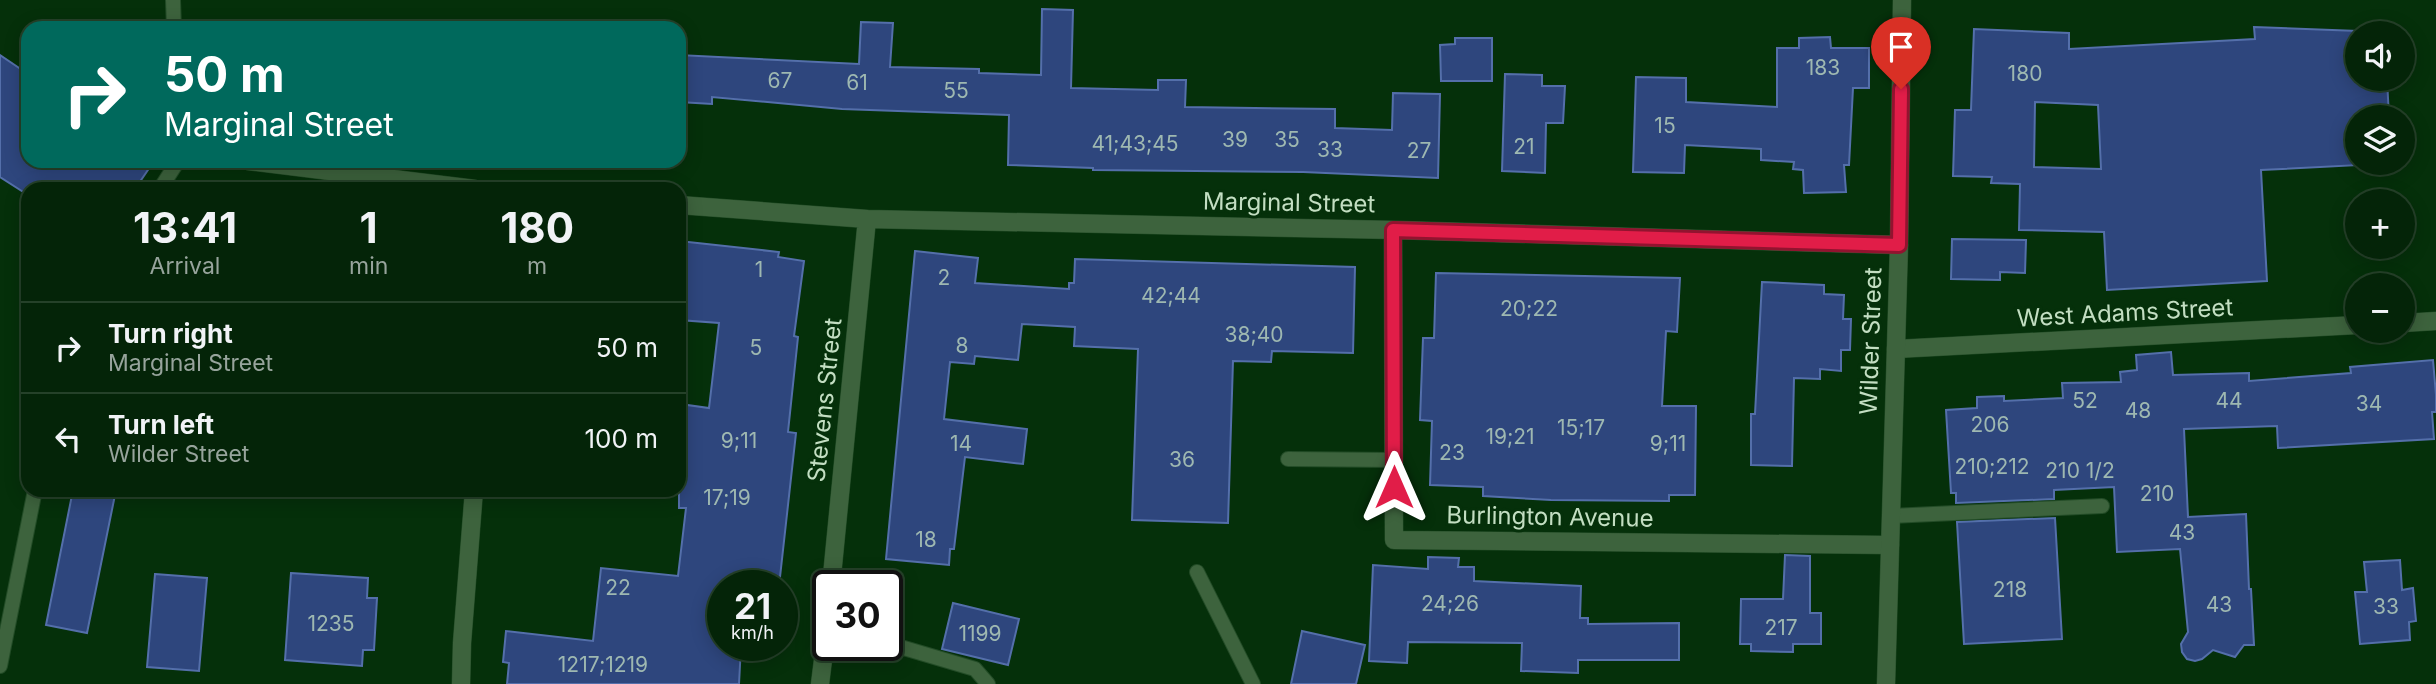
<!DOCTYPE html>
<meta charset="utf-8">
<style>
body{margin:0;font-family:Inter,sans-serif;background:#0d2c12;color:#f1f3f6;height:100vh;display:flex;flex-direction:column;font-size:26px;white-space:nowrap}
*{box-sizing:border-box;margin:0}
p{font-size:23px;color:#97a49c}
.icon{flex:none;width:38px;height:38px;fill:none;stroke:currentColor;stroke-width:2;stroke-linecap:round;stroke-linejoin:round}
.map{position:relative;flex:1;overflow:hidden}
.side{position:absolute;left:21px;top:182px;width:665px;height:315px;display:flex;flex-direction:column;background:#042408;border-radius:21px;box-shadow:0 4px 18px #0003,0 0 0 2px #254129}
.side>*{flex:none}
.banner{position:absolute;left:21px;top:21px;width:665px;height:147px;border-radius:21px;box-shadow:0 4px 18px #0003,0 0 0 2px #254129;background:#00695c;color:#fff;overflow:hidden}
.tools{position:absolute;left:2345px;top:21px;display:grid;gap:14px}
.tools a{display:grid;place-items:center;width:70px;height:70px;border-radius:50%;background:#042408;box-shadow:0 4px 18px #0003,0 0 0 2px #254129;font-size:35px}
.speed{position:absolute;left:707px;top:570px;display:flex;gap:14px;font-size:35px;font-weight:700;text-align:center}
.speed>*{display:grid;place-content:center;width:91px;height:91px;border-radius:50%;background:#042408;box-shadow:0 4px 18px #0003,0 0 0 2px #254129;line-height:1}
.speed small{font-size:18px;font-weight:400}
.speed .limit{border:4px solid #111;border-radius:10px;background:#fff;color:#111}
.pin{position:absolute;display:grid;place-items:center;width:60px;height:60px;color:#fff;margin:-72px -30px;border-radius:50% 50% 50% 0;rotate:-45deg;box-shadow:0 0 7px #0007}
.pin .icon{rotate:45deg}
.me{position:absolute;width:77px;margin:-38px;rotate:0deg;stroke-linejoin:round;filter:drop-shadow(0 0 5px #0008)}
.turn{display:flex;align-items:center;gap:24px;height:147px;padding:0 28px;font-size:32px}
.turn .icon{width:91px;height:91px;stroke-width:2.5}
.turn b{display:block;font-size:49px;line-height:60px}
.eta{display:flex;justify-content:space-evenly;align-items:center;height:119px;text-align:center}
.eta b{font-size:42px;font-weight:700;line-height:49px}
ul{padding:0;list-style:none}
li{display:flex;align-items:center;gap:21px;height:91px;padding:0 28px;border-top:2px solid #254129}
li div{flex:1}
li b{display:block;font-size:26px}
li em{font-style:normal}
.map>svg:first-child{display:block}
.building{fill:#2e467d;stroke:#546faa;stroke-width:2;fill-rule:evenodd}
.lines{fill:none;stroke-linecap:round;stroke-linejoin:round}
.service-casing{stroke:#234c27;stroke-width:16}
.minor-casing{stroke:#234c27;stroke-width:19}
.tertiary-casing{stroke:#234c27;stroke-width:19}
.service{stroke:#3d633d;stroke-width:14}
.minor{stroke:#3d633d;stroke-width:18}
.tertiary{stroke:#3d633d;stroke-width:18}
.route-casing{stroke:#92132f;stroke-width:18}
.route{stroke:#e11d48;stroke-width:12}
.labels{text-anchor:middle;stroke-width:6;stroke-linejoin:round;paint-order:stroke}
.number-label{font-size:21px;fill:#9eb8b1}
.street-label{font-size:24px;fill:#c3dec2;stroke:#05300a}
</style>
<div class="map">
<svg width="2436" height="684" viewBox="0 0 2436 684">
<rect width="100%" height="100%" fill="#05300a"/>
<!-- building -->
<path class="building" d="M1042,9l31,1 -2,78 87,2v-10h28l-1,27 150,2v19l57,2 1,-37 47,1 -2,84 -135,-6 -210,-2v-2l-85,-3 1,-50 -167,-6 -130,-12v7l-33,-2v-47l180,9 2,-42 32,1 -3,44 89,2v4l62,2z
M2254,27l131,5 -28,1v46h30l2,38h-32v46l3,2 -99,5 6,111 -160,9 -3,-58 -85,-2 1,-46 -29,-1 1,-6 -39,-1 2,-66h16l3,-81 95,4v16l186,-10zM2035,102l63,3 3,64 -67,-2z
M1830,37l1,11h38v40h-16l-4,77h-5l2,27 -42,1 -1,-23 -10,-1 1,-7 -33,-2v-11l-76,-4 -1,28 -51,-1 3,-95 50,1v24l91,5v-59h22v-10z
M1455,38h37v43h-51l-1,-36 15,-1z
M0,55l28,19v87h126l-19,28h-107v6l-28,-18z
M1505,74l37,1v11h23l-2,37h-17l-1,50 -43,-2z
M1952,239l74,1 -1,33 -25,-1v8l-49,-1z
M679,241l100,11 -1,5 26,4 -10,75 4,1 -10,95 8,1 -17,153h-56v60h18l-2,38h-232l2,-21 -6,-1 3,-31 87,10 8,-73 77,8 8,-68h-7v-26l8,-77 22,3 10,-85 -40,-3z
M915,251l63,7 -3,25 94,6v-6h5l1,-24 280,8 -2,86 -81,-2 -1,11 -38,-1 -5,162 -96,-3 6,-171 -64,-3 1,-19 -53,-3 -4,36 -43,-4 -1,8 -24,-2 -6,57 83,10 -4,35 -58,-7 -11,92h-4l-1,16 -63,-6z
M1436,273l244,5 -3,54 -11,-1 -4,75h34l-1,89h-26v6l-118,-1 -68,-4v-9l-53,-2 2,-64 -12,-1 3,-82h11z
M1762,282l62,3v9l20,1 -1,24h8l-1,31h-9v21l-21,-2v10l-26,-1 -2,88 -41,-1v-51h4z
M2171,352l2,23 76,-2v8l102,-8 -1,-6 83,-7 3,35v17h-4l2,27 -156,9 -1,-22 -93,3 4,88 58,-3 3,75h2l3,56h-10l-9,12 -22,-7 -11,9 -7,2 -8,-2 -5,-7 -1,-8 7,-12 -8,-83 -63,3 -3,-65 -60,3v9l-98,4v-10h-5l-5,-83 31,-2v-11l27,-1v5l59,-3 -1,-15 59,-1 -1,-10 17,-2 -1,-15z
M73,490h43l-29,143 -41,-8z
M2055,518l7,121 -98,5 -7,-122z
M1785,555l25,1v57h11v31h-28v8l-42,-1v-7h-11l1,-45h42z
M1428,557l31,1 -1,9h16v14l107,5 -1,32h8v6l91,-1v37h-101v13l-57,-2 1,-28 -114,-1 -1,21 -38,-2 4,-96 55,4z
M2400,560l2,30 11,-2 3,33 -7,1 1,18 -50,4 -5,-52h12l-3,-30z
M291,573l77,5 -1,20h10l-3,52h-11l-1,16 -77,-6z
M155,574l52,4 -8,93 -52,-4z
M953,603l66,16 -11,46 -66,-16z
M1302,631l63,14 -9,39h-65z"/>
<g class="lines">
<defs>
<path id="service" d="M173,0l1,28
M160,189l18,-28
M1288,459l106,1
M1891,516l211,-10
M1197,572l56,112
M887,643l88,26 13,15
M0,666l35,-176"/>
<path id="minor" d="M248,161l227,28
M679,205l188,14 529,11 503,15
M1393,230l1,310 496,5
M2403,323l33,-2
M1896,349l461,-24
M831,586l36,-367
M461,684l1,-41 12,-153
M820,684l8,-64"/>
<path id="tertiary" d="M1886,684l13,-439 3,-245"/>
</defs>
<!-- service casing -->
<use href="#service" class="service-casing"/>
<!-- minor casing -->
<use href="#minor" class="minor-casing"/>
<!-- tertiary casing -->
<use href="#tertiary" class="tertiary-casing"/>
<!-- service -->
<use href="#service" class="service"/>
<!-- minor -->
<use href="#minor" class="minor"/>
<!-- tertiary -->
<use href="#tertiary" class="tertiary"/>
</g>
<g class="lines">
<defs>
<path id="route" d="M1394,487l-1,-257 506,15 2,-156"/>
</defs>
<!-- route casing -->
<use href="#route" class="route-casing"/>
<!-- route -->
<use href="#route" class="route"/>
</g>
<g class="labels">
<!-- number labels -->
<g class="number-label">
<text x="1823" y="75">183</text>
<text x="2025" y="81">180</text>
<text x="780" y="88">67</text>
<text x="857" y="90">61</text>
<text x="956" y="98">55</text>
<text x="1665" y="133">15</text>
<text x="1235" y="147">39</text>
<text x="1287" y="147">35</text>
<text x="1135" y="151">41;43;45</text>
<text x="1524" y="154">21</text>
<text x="1330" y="157">33</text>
<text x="1419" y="158">27</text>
<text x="759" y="277">1</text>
<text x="944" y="285">2</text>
<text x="1171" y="303">42;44</text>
<text x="1529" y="316">20;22</text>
<text x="1254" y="342">38;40</text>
<text x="962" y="353">8</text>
<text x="756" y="355">5</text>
<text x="2085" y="408">52</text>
<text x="2229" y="408">44</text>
<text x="2369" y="411">34</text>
<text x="2138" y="418">48</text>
<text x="1990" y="432">206</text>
<text x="1581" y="435">15;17</text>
<text x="1510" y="444">19;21</text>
<text x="739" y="448">9;11</text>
<text x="961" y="451">14</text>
<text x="1668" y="451">9;11</text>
<text x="1452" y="460">23</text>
<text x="1182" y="467">36</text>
<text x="1992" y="474">210;212</text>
<text x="2080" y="478">210 1/2</text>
<text x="2157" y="501">210</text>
<text x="727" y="505">17;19</text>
<text x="2182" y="540">43</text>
<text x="926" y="547">18</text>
<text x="618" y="595">22</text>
<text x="2010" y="597">218</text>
<text x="1450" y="611">24;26</text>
<text x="2219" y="612">43</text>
<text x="2386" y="614">33</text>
<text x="331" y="631">1235</text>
<text x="1781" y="635">217</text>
<text x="980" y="641">1199</text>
<text x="603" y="672">1217;1219</text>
</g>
<!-- street labels -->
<g class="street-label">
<text transform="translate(1289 203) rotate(1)" y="8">Marginal Street</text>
<text transform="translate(2125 313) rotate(-3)" y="8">West Adams Street</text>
<text transform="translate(1871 341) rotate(-88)" y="8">Wilder Street</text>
<text transform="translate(825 400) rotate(-84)" y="8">Stevens Street</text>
<text transform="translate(1550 517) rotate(1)" y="8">Burlington Avenue</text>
</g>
</g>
</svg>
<div class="tools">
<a><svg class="icon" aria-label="sound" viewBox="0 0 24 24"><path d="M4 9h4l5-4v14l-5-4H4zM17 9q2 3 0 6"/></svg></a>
<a><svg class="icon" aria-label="layers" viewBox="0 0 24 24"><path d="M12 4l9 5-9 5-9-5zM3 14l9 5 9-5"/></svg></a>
<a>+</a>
<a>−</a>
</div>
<div class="speed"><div>21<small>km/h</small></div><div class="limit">30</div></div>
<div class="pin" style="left:1901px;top:89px;background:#d93025"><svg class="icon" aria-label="arrive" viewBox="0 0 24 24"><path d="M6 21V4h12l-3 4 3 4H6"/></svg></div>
<svg class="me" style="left:1394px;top:487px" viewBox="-20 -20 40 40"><path d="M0-17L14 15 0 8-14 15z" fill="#e11d48" stroke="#fff" stroke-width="4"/></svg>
<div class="banner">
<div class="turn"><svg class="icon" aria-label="right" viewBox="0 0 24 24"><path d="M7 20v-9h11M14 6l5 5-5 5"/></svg><div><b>50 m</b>Marginal Street</div></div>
</div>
<section class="side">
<div class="eta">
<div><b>13:41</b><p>Arrival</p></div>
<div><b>1</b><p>min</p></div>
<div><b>180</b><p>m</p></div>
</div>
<ul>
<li><svg class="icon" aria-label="right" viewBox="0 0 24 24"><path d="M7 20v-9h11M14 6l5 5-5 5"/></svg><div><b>Turn right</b><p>Marginal Street</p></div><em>50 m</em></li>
<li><svg class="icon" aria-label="left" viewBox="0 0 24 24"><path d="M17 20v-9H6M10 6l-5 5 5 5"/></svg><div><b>Turn left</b><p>Wilder Street</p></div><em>100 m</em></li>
</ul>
</section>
</div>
